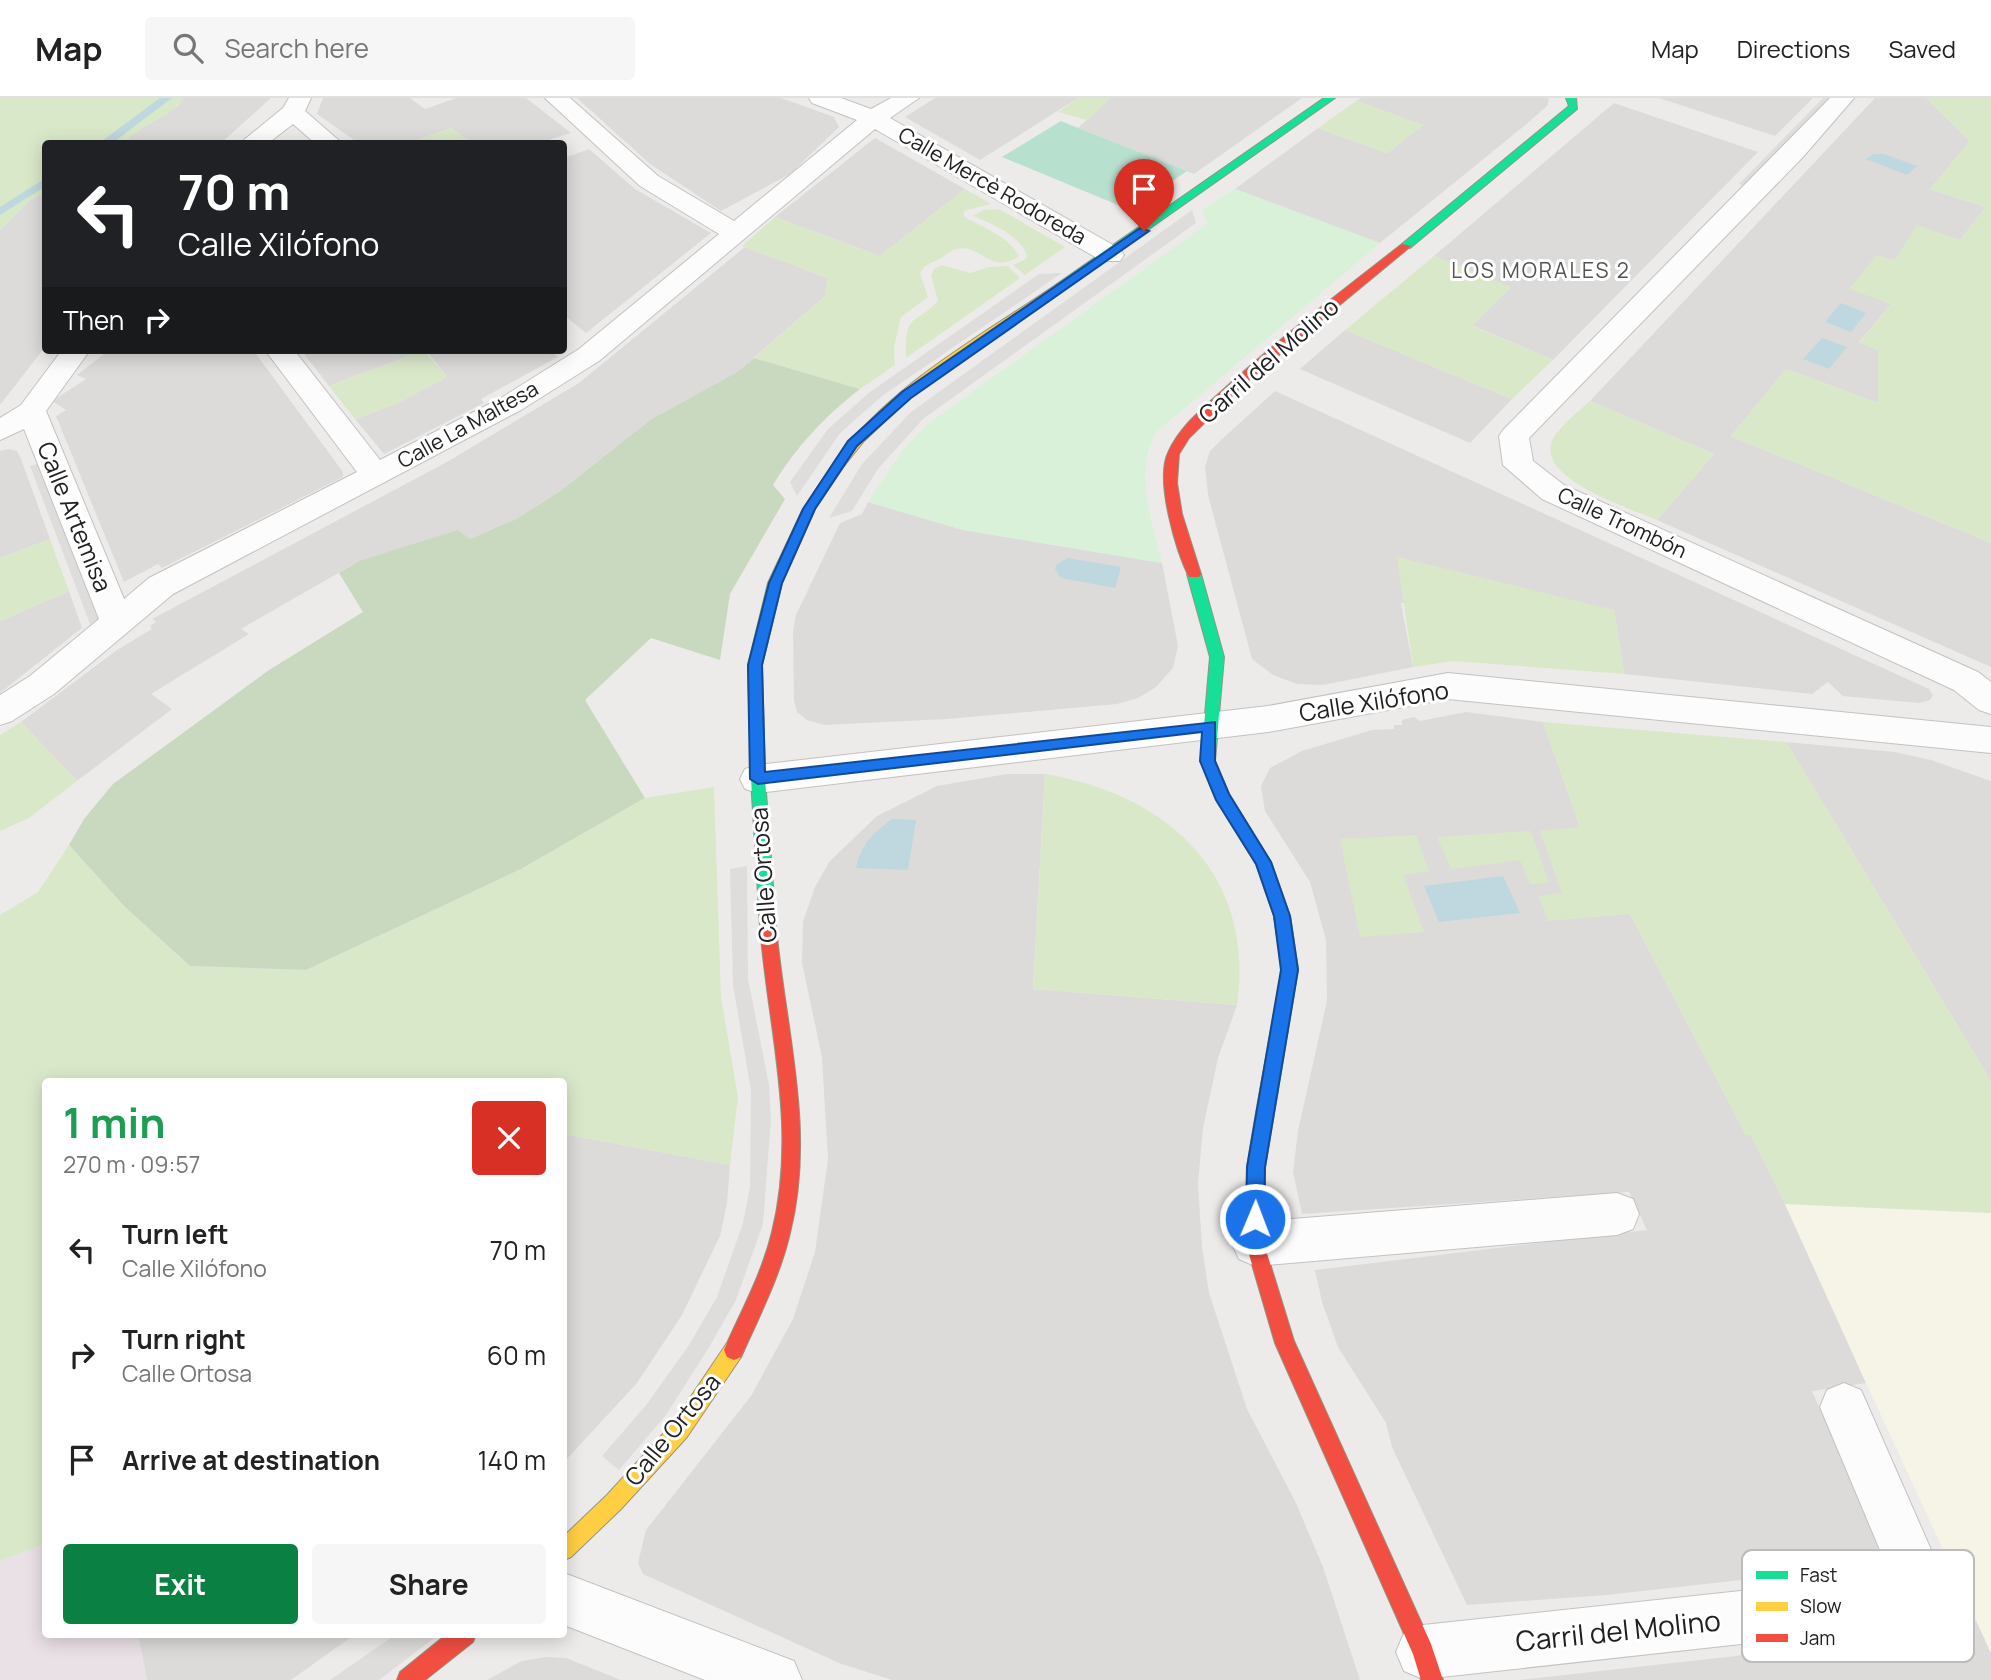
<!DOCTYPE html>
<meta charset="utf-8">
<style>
body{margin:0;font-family:Manrope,sans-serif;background:#f6f6f6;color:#222;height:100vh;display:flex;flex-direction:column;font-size:26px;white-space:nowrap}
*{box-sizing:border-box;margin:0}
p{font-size:23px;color:#767676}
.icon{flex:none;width:38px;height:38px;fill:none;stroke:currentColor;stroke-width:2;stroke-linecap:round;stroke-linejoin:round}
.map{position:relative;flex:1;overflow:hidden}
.drawer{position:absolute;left:42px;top:980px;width:525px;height:560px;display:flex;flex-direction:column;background:#fff;border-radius:7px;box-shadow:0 4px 18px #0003}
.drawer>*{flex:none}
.top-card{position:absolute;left:42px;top:42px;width:525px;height:214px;border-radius:7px;box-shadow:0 4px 18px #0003;background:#202124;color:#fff;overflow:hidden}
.pin{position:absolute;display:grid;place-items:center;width:60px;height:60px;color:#fff;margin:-72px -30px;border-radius:50% 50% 50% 0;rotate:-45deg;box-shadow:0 0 7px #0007}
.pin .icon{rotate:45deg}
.me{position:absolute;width:77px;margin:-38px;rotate:1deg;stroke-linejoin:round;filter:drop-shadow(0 0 5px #0008)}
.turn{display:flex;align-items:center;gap:24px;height:147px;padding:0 21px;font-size:32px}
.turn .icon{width:91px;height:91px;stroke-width:2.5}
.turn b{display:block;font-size:49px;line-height:60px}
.then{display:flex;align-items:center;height:66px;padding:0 21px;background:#0003;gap:14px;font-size:26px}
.round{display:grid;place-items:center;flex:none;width:74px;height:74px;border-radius:7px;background:#f6f6f6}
.overview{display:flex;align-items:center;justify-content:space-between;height:119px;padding:0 21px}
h1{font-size:42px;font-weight:700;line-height:52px;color:#1e9e55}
.primary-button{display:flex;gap:14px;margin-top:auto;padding:14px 21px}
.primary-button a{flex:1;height:80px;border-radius:7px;background:#0b8043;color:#fff;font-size:28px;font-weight:700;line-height:80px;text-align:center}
.primary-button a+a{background:#f6f6f6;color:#222}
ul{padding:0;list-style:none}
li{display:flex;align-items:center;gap:21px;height:105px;padding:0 21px}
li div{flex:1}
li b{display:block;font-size:26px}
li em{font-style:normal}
header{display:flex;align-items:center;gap:42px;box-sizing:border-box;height:98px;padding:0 35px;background:#fff;border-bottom:2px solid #e0e0e0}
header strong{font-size:33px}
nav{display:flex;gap:38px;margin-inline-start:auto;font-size:24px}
.search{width:490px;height:63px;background:#f6f6f6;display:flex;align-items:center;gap:18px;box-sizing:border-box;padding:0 24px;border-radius:7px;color:#767676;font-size:26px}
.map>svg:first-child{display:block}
.residential{fill:#dcdbda}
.industrial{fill:#eae1e7}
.education{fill:#f5f4e6}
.grass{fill:#dae8ca}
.forest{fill:#c9d9c0}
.park{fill:#d9f0d9}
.pitch{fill:#b8e0cf}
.parking{fill:#dedddc}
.water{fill:#bfd7de}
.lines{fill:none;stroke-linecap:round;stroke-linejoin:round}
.stream{fill:#bfd7de;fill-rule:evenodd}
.street-casing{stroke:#c3c2c1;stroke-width:2}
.fast-casing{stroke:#949582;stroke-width:2}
.slow-casing{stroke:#949582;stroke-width:2}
.jam-casing{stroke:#949582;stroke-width:2}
.street{fill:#fcfcfc;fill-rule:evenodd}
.fast{fill:#16e098;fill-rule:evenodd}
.slow{fill:#ffcf43;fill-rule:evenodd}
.jam{fill:#f24e42;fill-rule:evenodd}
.route{fill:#1a73e8;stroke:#114b97;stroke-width:2}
.labels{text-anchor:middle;stroke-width:6;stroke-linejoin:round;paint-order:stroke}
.far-street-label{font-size:21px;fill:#202020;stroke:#fff}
.far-neighbourhood-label{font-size:21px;letter-spacing:2px;fill:#535353;stroke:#fff}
.street-label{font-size:24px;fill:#202020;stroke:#fff}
.near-street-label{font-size:28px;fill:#202020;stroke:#fff}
.key{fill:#fff;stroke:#bcbcbc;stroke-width:2}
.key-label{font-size:19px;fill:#202020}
</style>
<header>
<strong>Map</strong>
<div class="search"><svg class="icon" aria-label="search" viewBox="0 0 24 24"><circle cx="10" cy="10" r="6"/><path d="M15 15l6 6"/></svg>Search here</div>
<nav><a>Map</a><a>Directions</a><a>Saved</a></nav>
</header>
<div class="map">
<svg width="1991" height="1582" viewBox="0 0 1991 1582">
<rect width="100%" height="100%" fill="#edebe9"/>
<!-- residential -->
<path class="residential" d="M183,0h88l-50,45 -96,1 8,-12 45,-26z
M323,0h87l15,11 31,-11h70l45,35 -33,10 -65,1 -22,-16 -42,15h-51l-41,-29z
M577,0h204l53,19 5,10 -49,47 -69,37 -71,-47z
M935,0h143l-98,62 -75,-43z
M1110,0h192l-108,76 -116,-46z
M1361,0h187l1,2 -2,6 -18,16 -149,121 -145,-54 83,-61 69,25 36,-28 -67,-24z
M1659,0h154l-38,38z
M1875,0h51l44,43 -40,48 56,18 -26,33 -43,-14 -22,35 -45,28 42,14 -33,39 19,8v53l-92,-34 -55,67 260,107v124l-334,-147 57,-66 -124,-53z
M1614,5l144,49 -205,208 -82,-35 39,-37 -76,-32z
M875,40l90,51 -85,67 -105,-39z
M589,51l46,40 76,44 -125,100 -22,-18v-157z
M45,94v155l-45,58v-175l28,-28z
M745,149l83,31 -3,18 -88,76 -87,48 -89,70 -45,29 -46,20 -111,22 -118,68 8,5 -98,60 21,15 -95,72 -56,-59 96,-72 35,-21 -2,-3 6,-4 -4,-3 295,-157 132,-79z
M1345,232l167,69 -42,44 -170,-74z
M109,252h144l90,122v5l-181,91 -4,-4 -34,18 -68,-166 10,-6 -14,-9 34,-22 -9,-4z
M301,252h123l-95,36z
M426,252h125l7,7 -77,42 3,4 -100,51 -29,-35 41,-15 51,-27z
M1275,293l654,298 4,6 -3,5 -11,3 -76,-7 -15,-14 -16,12 -188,-20 -10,-64 -213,-7 12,64 -90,18 -26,-1 -24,-9 -21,-16 -44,-164 -3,-28 5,-16 11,-11z
M9,351l8,2 4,8 29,80 -50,19v-107z
M868,404l95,28 199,33 16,83 -5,22 -17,19 -18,11 -21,6 -170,15 -123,6 -17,-5 -10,-8 -3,-11 -1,-70 3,-16 44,-92 22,-9z
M69,493l13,37 -82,65v-72z
M1466,614l77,10 68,192h19l116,221h5l34,69 81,179 -54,8 65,149 1,13 -9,13 -262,29 -140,10 -75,-158 -6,-24 -48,-76 -16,-45 -7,-32 332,-40 -18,-38 -327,22 -9,-42 5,-41 29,-130 -1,-61 -16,-58 -45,-71 -4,-25 9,-18 32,-17 70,-21 22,-1v-4h8v-5l12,-3 6,4z
M1786,644l109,10 36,8 60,21v300z
M1007,676h38l-12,215 204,16 -19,53 -15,70 -5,55 4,64 7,46 38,116 49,94 27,64 37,113h-468l-53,-17 -196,-89 -5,-11 8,-33 105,-134 42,-77 22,-67 13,-93 -6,-102 -20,-94 1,-41 12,-35 15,-26 47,-45 60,-30z
M564,1036l166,31 -3,38 -7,33 -38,79 -45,68 -73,79z
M1977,1523l14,32v27h-472l217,-24z
M138,1537h216l-63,45h-144z
M546,1559l20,1 55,22h-134l35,-19z"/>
<!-- industrial -->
<path class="industrial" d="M45,1446l1,90 92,1 9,45h-147v-119z"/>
<!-- education -->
<path class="education" d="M1785,1106l206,9v440l-125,-270z"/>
<!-- grass -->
<path class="grass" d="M0,0h183c-13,21 -43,26 -58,45l-79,1 -1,48 -17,10 -28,28z
M1078,0h32l-23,22 -29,-8z
M1926,0h65v445l-260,-107 55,-67 92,34v-53l-19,-7 32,-39 -42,-15 28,-34 18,5 22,-35 43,15 26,-33 -56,-18 40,-48z
M1356,3l68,24 -37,28 -69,-25z
M451,30l22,15h-64z
M965,91l26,15 -27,7v6c18,9 45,20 55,39 -29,20 -38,-13 -63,-7 -6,2 -10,6 -15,9 -10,6 -17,5 -21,16l8,23 -27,20 -7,31 1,17 -35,24 -106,-31 71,-62 3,-18 -86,-32 33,-29 105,39z
M999,111l66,38 -40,28 -12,-10 13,-6 1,-4c-9,-21 -35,-31 -54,-39l10,-6z
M1434,158l77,31 -39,39 81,34 -41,39 -167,-69z
M942,167l28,8 19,-6 19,-1 12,12 -114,80c-2,-46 8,-32 32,-57l-7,-26 3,-6z
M424,252l23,27 -51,27 -41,15 -26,-33z
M1590,303l124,53 -57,66c-26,-11 -121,-41 -105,-79 6,-14 26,-29 38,-40z
M50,441l19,52 -69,30v-63z
M1397,459l217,53 10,64 -171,-13 -40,6z
M21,624l56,59 -48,37 -29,13v-96z
M1543,624l243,20 205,339v132l-206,-9 -34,-69h-5l-116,-221 -82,7 -9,-25 23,-3 -22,-62 40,-4z
M1045,676c122,20 211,100 192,231l-204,-16z
M714,689l7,210 17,100 -8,68 -166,-31v-52h-518l-1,462 -45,17v-646l38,-23 31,-47 56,62 65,59 116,4 215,-101 124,-71z
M1531,733l18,52 -19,1 -10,-24 -69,9 -14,-32z
M1416,737l13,36 -26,4 21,57 -64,5 -20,-98z"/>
<!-- forest -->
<path class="forest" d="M754,260l106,31c-36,28 -63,57 -87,96l12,14 -55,95 -10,66 -69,-22 -66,62 60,98 -124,71 -215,101 -116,-4 -65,-59 -56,-62 15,-26 29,-35 156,-114 94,-58 -24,-39 20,-12 99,-31 12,9 46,-20 44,-28 90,-71 87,-48z"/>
<!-- park -->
<path class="park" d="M1235,91l145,54 -225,190c-21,43 -3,86 7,130l-199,-33 -95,-28 32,-48 25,-28 283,-203 -6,-13z"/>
<!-- pitch -->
<path class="pitch" d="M1061,23l17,7 109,43 -57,39 -128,-53z"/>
<!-- parking -->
<path class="parking" d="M1823,0h12l-86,89 -10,-3z
M1192,112l4,13 -273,196 -45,50 -26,42 -23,7 33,-54 49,-52z
M1062,175l-180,123 -42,37 -43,63 -7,-14 38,-53 42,-37 169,-118z
M41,365l62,157 -13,4 -60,-158z
M747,768l1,113 21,106 2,34 -8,105 -27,76 -28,49 -42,66 -47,55 -17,-14 45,-52 42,-59 28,-48 26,-74 7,-36 1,-97 -18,-105 -3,-116z
M395,1537h43l-59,45h-49z"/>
<!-- water -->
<path class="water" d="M1874,56h10l33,12 -10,9 -41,-16z
M1841,205l25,10 -15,19 -26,-10z
M1822,240l25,9 -18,22 -26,-10z
M1068,460l53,9 -6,21 -54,-10 -6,-9 2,-5z
M892,721l24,1 -8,50 -52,-2c5,-24 17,-35 36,-49z
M1503,778l17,37 -81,9 -15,-36z"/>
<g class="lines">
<!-- stream -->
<path class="stream" d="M160,0h12l-61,46h-13z
M46,80v8l-46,29v-8z"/>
<defs>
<path id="street" d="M289,0h22l-6,13 38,33h-27l-23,-20 -26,20h-28l44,-36z
M545,0h25l88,78 76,45 123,-101 -45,-17 -3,-5h32l30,11 20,-11h28l-29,20 230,131 4,6 -4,6h-18l-227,-132 -276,232 -78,49 -348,184 -119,100 -42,27 -12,4v-30l30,-19 69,-57 -75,-190 -24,11v-22l21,-13 41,-55h28l-44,61 78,188 25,-21 208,-106 -92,-122h29l86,110 121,-62 78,-49 140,-115 -79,-48z
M1830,0h24l-51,59 -274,281 4,23 31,24 414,187 13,10v32l-12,-4 -25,-20 -412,-191 -39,-34 -4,-29 5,-7z
M1448,575l543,54v26l-543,-54 -180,33 -510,61 -13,-4 -5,-10 5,-10 13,-4 510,-59z
M1617,1095l16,6 6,15 -6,15 -16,6 -362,31 -16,-7 -7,-15 7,-15 16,-7z
M1844,1285l17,7 78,178c-11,26 -27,49 -53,60l-463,51 -19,-8 -8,-19 8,-19 19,-8 449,-48 13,-15 -65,-155 7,-17z
M564,1475l230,88 8,19h-97l-141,-55z"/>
<path id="fast" d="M1324,0h11l-270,190h-8v-4z
M1566,0h10l1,11 -167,139h-8v-4l167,-138z
M840,361l6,4 -31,46 -33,74 -20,82 3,114 11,147 -2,5h-12l-2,-5 -9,-147 -3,-114 20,-82 35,-74 33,-49z
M1194,472l7,4 23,83 -9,104 14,33 42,68 19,54 8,53 -24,144 -3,6 -6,2 -6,-2 -3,-6 26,-144 -8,-53 -18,-52 -39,-64 -16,-39 9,-104 -23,-83z"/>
<path id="slow" d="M1057,186l9,2 -150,106 -52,49 -20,25h-8l-2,-3c55,-78 146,-126 223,-179z
M734,1242l7,3 3,7 -3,7 -54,80 -66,72 -50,48 -7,3v-24l43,-41 66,-72 54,-80z"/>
<path id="jam" d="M1402,146l9,2 -166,137 -56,55 -10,16 -2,29 5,31 19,60 -2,3h-10c-13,-26 -34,-97 -21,-124 11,-26 36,-46 56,-64 57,-52 118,-98 178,-145z
M768,821l6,2 2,5c9,103 40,204 14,307 -10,43 -31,84 -49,124l-7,3 -7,-3 -3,-7c17,-39 38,-76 48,-118 26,-105 -4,-202 -12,-306l2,-5z
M1265,1007l6,2 3,6 -9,54 -1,77 30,97 137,303 12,36h-22l-8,-26 -138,-311 -29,-99 1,-77 9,-54 3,-6z
M447,1536h29l-3,8 -48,38h-28l3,-8z"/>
</defs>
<!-- street casing -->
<use href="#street" class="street-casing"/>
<!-- fast casing -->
<use href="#fast" class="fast-casing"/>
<!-- slow casing -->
<use href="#slow" class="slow-casing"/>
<!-- jam casing -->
<use href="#jam" class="jam-casing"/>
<!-- street -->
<use href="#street" class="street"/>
<!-- fast -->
<use href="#fast" class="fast"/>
<!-- slow -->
<use href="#slow" class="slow"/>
<!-- jam -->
<use href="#jam" class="jam"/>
</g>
<!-- route -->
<path class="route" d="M1140,130l9,3 -238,167 -54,48 -42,63 -33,74 -20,82 3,107 450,-50v39l14,33 42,68 19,54 8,54 -33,197 -1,52 -2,6 -7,2 -6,-2 -3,-6 1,-52 34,-197 -7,-54 -18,-52 -40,-64 -16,-39 2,-29 -444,52 -8,-5 -2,-114 21,-82 34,-74 45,-68 54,-49z"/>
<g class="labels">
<!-- far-street labels -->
<g class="far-street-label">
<text transform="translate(992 88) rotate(30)" y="7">Calle Mercè Rodoreda</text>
<text transform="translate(468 327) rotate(-29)" y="7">Calle La Maltesa</text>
<text transform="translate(1622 425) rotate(25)" y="7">Calle Trombón</text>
</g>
<!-- far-neighbourhood labels -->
<g class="far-neighbourhood-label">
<text x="1541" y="180">LOS MORALES 2</text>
</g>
<!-- street labels -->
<g class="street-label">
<text transform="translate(1269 263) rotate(-41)" y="8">Carril del Molino</text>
<text transform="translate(74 419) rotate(68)" y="8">Calle Artemisa</text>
<text transform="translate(1374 604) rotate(-9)" y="8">Calle Xilófono</text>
<text transform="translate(764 777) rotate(-94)" y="8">Calle Ortosa</text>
<text transform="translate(673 1332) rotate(-51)" y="8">Calle Ortosa</text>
</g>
<!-- near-street labels -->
<g class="near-street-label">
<text transform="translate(1618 1533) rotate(-6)" y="10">Carril del Molino</text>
</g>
</g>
<!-- legend -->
<rect x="1742" y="1452" width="232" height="112" rx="10" class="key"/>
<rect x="1756" y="1473" width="32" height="8" fill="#16e098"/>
<rect x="1756" y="1504" width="32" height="9" fill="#ffcf43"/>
<rect x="1756" y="1536" width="32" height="8" fill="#f24e42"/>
<g class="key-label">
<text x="1800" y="1484">Fast</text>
<text x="1800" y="1515">Slow</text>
<text x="1800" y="1547">Jam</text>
</g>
</svg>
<div class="pin" style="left:1144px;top:133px;background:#d93025"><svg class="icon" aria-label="arrive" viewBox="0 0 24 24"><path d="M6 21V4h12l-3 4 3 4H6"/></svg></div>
<svg class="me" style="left:1255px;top:1121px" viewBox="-20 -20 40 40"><circle r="17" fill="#1a73e8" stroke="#fff" stroke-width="3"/><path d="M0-11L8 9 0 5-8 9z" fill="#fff"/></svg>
<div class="top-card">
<div class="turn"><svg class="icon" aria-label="left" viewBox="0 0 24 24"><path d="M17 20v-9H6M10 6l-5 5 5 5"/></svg><div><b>70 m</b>Calle Xilófono</div></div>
<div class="then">Then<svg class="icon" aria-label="right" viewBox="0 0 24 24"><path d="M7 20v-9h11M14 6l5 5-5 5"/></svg></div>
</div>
<section class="drawer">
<div class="overview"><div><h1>1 min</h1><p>270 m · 09:57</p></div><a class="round" style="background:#d93025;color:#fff"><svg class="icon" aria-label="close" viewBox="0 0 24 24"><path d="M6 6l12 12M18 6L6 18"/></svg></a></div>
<ul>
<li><svg class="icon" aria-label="left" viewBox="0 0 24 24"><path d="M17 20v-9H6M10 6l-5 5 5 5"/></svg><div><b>Turn left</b><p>Calle Xilófono</p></div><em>70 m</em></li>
<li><svg class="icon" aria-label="right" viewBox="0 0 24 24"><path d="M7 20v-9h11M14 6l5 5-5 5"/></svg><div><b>Turn right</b><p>Calle Ortosa</p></div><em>60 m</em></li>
<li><svg class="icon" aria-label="arrive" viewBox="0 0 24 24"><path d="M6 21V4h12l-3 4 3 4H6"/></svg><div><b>Arrive at destination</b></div><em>140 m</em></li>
</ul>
<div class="primary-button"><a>Exit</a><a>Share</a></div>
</section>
</div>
